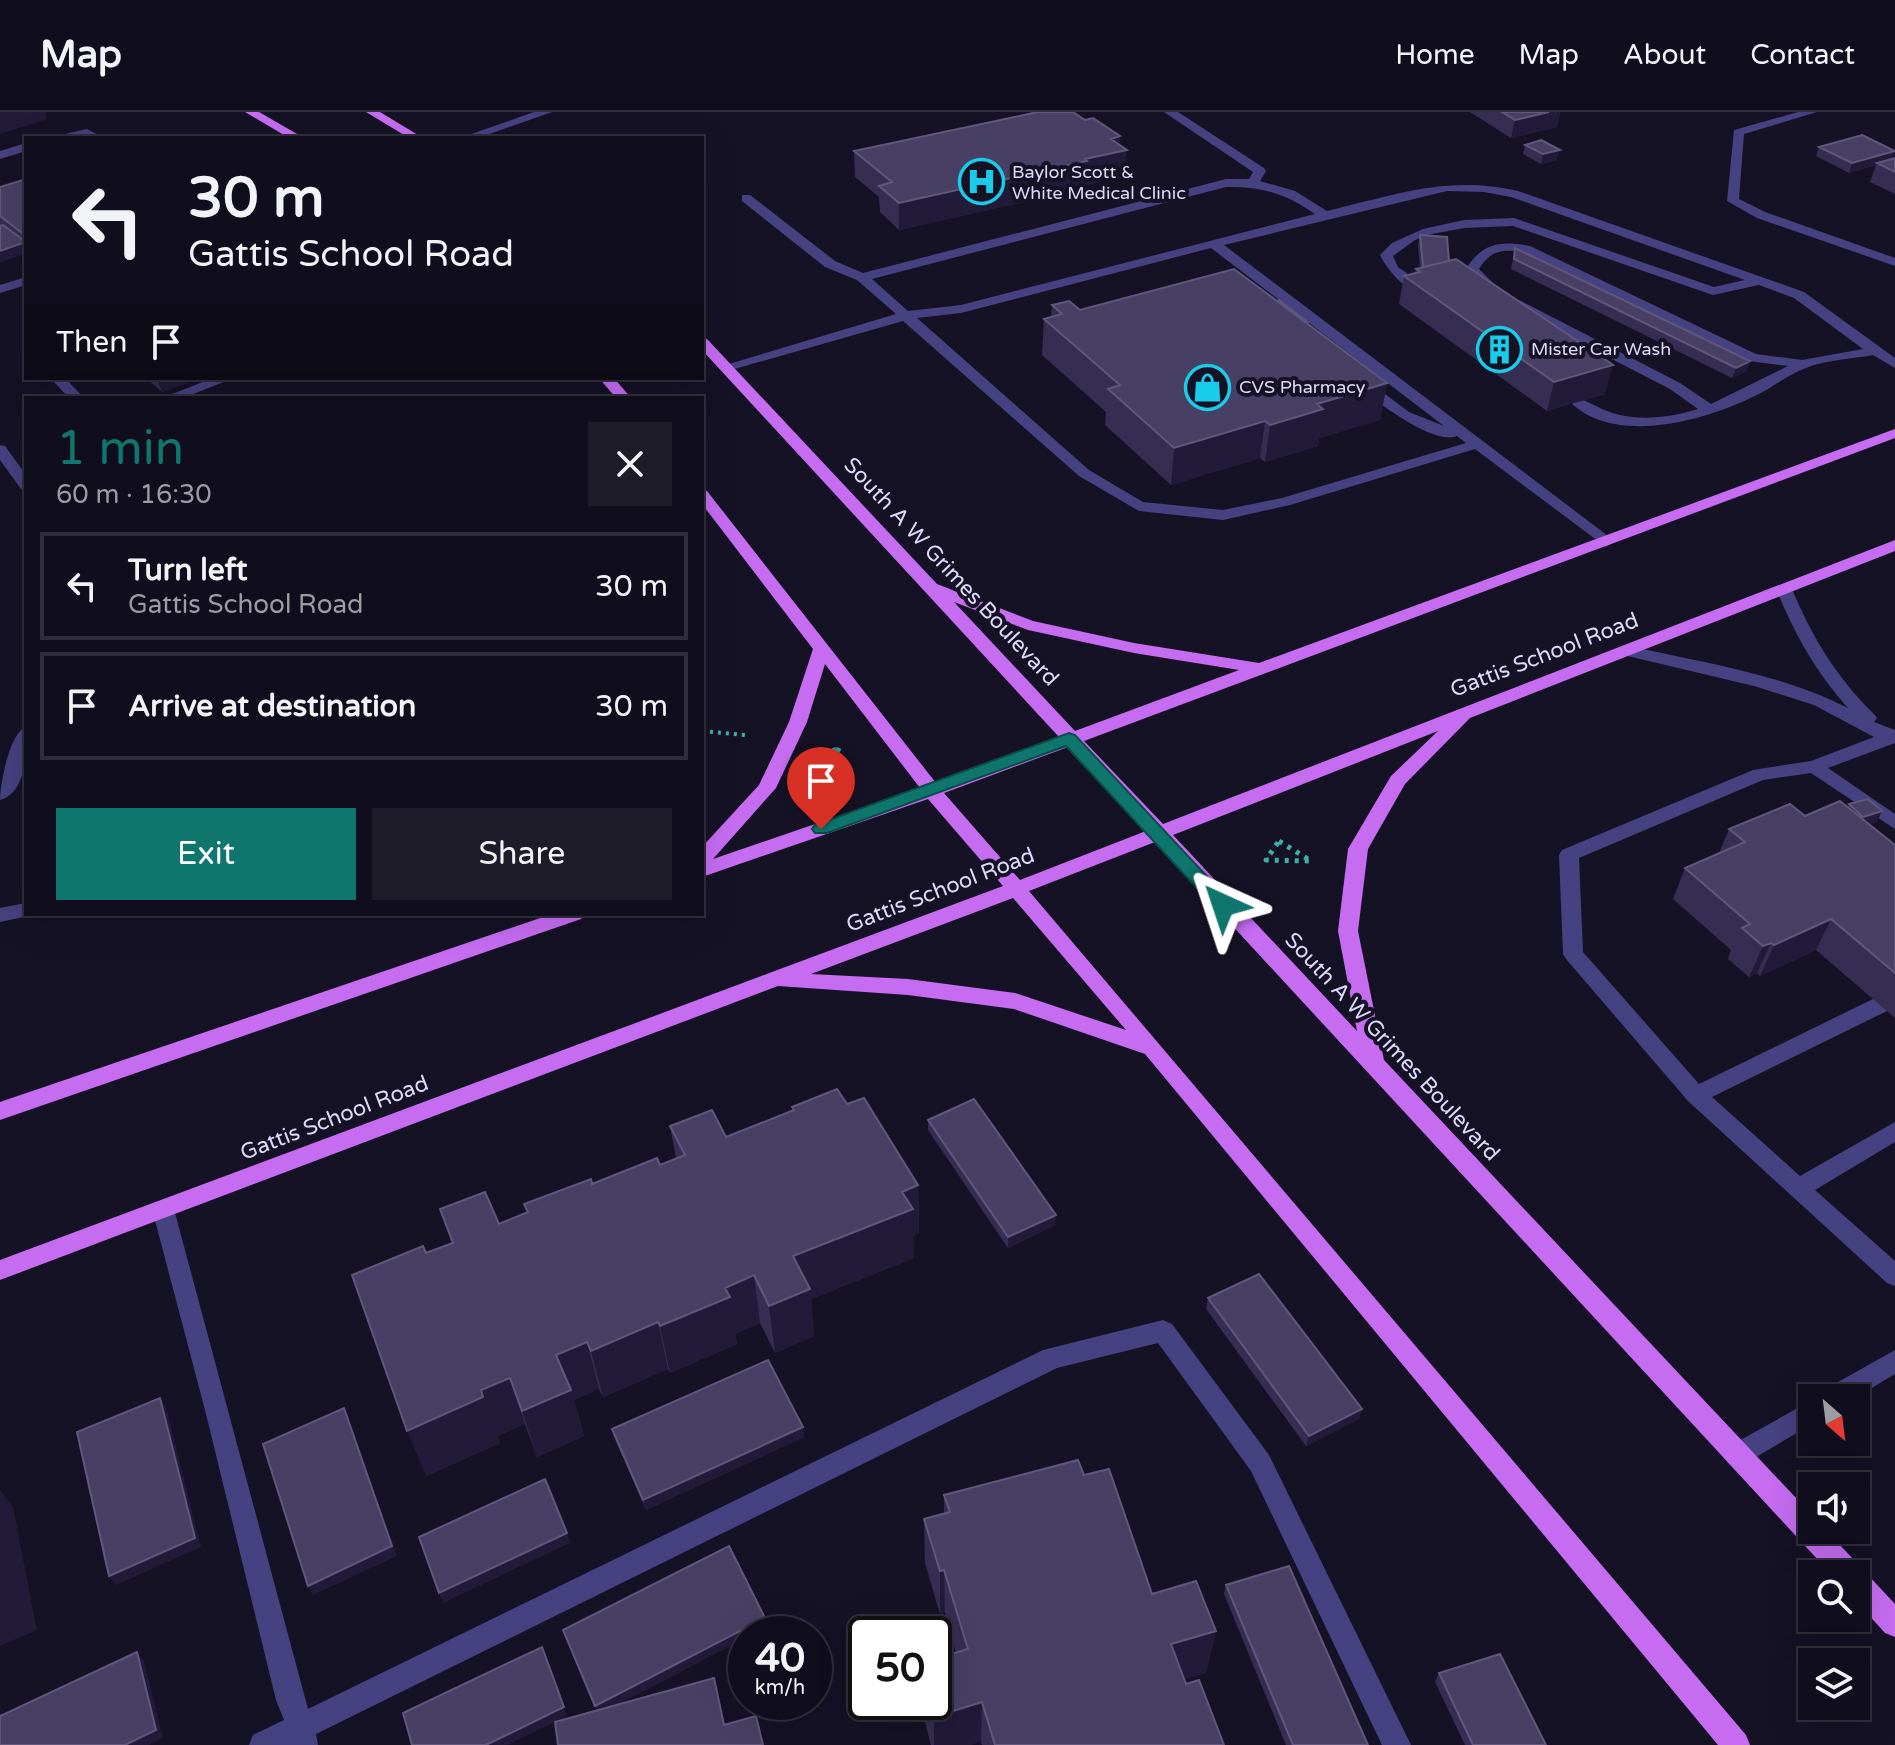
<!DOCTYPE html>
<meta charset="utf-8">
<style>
body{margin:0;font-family:"Varela Round",sans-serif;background:#1e1c29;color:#f1f3f6;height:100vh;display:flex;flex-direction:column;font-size:30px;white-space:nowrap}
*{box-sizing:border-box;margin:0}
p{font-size:26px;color:#9c9ca3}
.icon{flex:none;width:44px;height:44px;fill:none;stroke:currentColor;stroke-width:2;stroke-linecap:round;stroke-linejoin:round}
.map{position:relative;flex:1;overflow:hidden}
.sheet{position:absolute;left:24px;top:284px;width:680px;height:520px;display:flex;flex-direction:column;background:#100e1c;border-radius:0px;box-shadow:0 8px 32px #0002,0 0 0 2px #302e3b}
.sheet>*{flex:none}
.guide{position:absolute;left:24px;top:24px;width:680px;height:244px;border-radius:0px;box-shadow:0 8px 32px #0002,0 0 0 2px #302e3b;background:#100e1c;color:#f1f3f6;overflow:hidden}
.needle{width:52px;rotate:152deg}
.buttons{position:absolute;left:1798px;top:1272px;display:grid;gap:16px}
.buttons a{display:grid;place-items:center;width:72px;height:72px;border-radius:0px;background:#100e1c;box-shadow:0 8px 32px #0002,0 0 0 2px #302e3b;font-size:40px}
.speed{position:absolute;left:728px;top:1504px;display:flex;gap:16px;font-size:40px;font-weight:700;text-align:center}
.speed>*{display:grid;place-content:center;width:104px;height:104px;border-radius:50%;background:#100e1c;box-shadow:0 8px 32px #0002,0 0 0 2px #302e3b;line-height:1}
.speed small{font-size:20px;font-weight:400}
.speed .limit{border:4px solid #111;border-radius:12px;background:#fff;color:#111}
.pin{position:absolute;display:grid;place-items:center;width:68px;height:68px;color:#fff;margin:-82px -34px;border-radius:50% 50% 50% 0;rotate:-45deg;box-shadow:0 0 8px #0007}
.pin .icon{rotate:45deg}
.me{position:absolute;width:88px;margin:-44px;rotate:318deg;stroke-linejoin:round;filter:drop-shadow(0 0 6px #0008)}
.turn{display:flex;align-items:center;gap:28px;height:168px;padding:0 32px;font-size:36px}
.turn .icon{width:104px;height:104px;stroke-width:2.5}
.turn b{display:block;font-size:56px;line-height:68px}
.then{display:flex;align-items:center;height:76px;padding:0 32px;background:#0003;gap:16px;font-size:30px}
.round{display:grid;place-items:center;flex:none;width:84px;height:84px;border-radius:0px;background:#1e1c29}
.summary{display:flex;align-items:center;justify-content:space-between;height:136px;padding:0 32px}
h1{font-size:48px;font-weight:600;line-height:60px;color:#0f766e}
.action{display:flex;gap:16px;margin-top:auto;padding:16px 32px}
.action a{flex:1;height:92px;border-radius:0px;background:#0f766e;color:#fff;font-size:32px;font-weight:600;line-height:92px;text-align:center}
.action a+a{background:#1e1c29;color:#f1f3f6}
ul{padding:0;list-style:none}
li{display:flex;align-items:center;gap:24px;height:108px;margin:0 16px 12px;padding:0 16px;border:4px solid #302e3b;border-radius:0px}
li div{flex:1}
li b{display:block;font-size:30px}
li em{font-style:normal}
header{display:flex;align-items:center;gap:48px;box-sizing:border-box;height:112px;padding:0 40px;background:#100e1c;border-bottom:2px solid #302e3b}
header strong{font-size:38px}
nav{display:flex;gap:44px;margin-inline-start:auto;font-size:28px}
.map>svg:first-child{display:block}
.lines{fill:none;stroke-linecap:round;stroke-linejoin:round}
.path-far1{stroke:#3caeac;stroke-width:4;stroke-dasharray:3 5;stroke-linecap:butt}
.path{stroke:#3caeac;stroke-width:5;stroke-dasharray:4 6;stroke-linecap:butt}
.minor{fill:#464180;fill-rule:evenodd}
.major{fill:#c56cf1;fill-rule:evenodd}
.wall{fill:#362d52}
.shaded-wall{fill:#211a39}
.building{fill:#484064;stroke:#60587c;stroke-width:2}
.route{fill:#0f766e;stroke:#0a4d48;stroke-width:2}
.labels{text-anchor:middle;stroke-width:8;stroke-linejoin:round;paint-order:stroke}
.far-poi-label{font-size:18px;fill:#dfdafc;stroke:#161226;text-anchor:start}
.street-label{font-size:22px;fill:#dfdafc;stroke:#161226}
</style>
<header>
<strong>Map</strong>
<nav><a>Home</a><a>Map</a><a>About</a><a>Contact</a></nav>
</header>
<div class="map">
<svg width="1895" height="1633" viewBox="0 0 1895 1633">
<rect width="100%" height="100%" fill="#161226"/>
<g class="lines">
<!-- path-far1 -->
<path class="path-far1" d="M702,619l43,4"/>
<!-- path -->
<path class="path" d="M839,636l-16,36 -20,-20z
M1279,729l32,20 -45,-1z"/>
<!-- minor -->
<path class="minor" d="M534,0h18l-74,26h-18z
M1164,0h14l86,56 2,3 -6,10 35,10 32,20c69,-16 120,-36 191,-20l286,101 91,66v10l-22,-13c-22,4 -48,5 -67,13 -17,6 -33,19 -49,27 -50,25 -141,52 -187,7l7,-4c11,3 20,9 30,13 28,11 63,7 91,-2l-28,-20 -159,-82v-6h10l159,82 31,21 77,-38 -40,-5 -226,-109c-21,-3 -32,-1 -43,17l18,18 -12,3 -20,-20c17,-27 35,-30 65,-24l226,108 46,6 61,-11 -69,-51 -35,-13 -46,10 -200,-69 -49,2 -32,6 -17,6 -22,16 5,11 30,21v6c-20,1 -40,-23 -48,-39l12,-12 31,-14 41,-9 50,-2 200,69 31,-7 -234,-83 -27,-5 -37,-1 -223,54 388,294 2,3 -8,5 -131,-98 -185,56 -67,15 -84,-9 -60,-35 -176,-155 -172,49 -5,1 -7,-4 177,-53 -39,-34 -32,-13 -83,-66v-6h8l85,66 28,12 363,-94h23l4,-7zM1226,75c35,-1 61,7 89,27l-354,91 -53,6 -36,-32zM1211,136l233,178 -35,-14 -40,-30h-10v6c19,14 75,58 98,48l9,7 -184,55 -59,12 -80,-8 -54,-32 -172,-152 44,-5z
M1798,0h19l-73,22 -5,65 26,13 130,46v8l-138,-48 -30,-17 7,-71z
M87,17l17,9h-57z
M26,31v8l-26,8v-8z
M26,165v8l-26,8v-8z
M50,266h15l19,20h-15z
M213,266h21l-51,20h-21z
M0,333l5,1 21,29v16l-5,-2 -21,-29z
M1784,472l8,5c20,48 45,89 82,125l3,4 -3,4 21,8v13l-67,25 67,46v15l-84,-56 -48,7 -184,78 4,94 116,132 174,-85h14l3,6 -3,6 -175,86 88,79 95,-54v20l-80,48 80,71v25l-8,-3 -199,-182 -122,-142 -3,-5 -4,-99 3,-5 191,-80 58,-9 63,-24 -60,-32 -60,-19 -135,-32 -3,-4 9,-5c73,17 155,28 223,63 -32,-35 -54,-75 -72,-119z
M26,615c0,23 2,65 -26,73 0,-16 10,-68 26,-73z
M26,791v11l7,1 -33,7v-14z
M163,1088l8,2 3,7 134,500 735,-359 120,-30 9,4 97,131 142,290h-29l-131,-274 -93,-128 -101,25 -741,366 2,11h-69l4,-10 31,-15 -8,-20 -71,-290 -53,-201 3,-7z
M1895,1238v24l-40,24h-34l3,-8z
M1812,1288v24l-66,39 -9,4 -9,-4 -4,-8 4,-8z"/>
<!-- major -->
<path class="major" d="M245,0h14l45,26h-15z
M366,0h14l43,26h-14z
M702,226l5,1 230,245 96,37 101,22 125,20 636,-234v9l-811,303 79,83 732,-284v11l-425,167 -65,66 -37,65 -10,82 26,129 428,455v15h14l69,74v33l-10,-4 -29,-32v-27h-25l-676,-732 -126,49 717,844 4,10h-32l-573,-691 -131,-45 -106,-14 -130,-9 -778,294v-20l1003,-374 -75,-87 -226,78v-30l57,-62 30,-63 24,-73 -111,-145v-15l5,2 229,292 123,-46 -357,-387zM954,490l74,28 106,23 105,17 -164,61zM825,552l95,124 -207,71 63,-71 31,-66zM1438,619l-47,45 -43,73 -10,82 19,100 -184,-196zM1068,635l78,84 -126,49 -76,-87zM1013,786l113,132 -111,-37 -107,-14 -97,-5z
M599,266h15l17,20h-15z
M552,802h32l-3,5 -581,201v-18z"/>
</g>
<!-- wall -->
<path class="wall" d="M1470,0h90l-3,15 -46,11z
M1119,33l6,31 -39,9v3l-187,42 -19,-18 -1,-15 -24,-20 -1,-26z
M1525,33l32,15 -16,4 -18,-10z
M1819,35l76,11v36l-25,-12 6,-17 -27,8 -33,-17z
M26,67v74l-26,9v-75z
M1420,123l29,26 156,133 -58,17 -148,-107 5,-28 11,-3 1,-4 4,-1 -2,-23z
M1515,136l235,113 -4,10 -14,7 -221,-109z
M1052,193l28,5 227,13 80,60 -7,37 -61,18 -1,8 -53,16 -5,-4 -89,27 -66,-60 1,-13 -64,-57 2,-36 7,-2z
M146,266h53l-37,14z
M1849,692l28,18 -8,2 26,21v173l-79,-68 -56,26 -3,-3 -8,4 -21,-18 3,-9 -58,-51 12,-31 34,-15 10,-24 118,-22z
M847,992l71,81 1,48 -6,3 1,22 -103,41 3,37 -39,17 -15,-30 -25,11 2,10 -67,29 -2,-4 -65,28 -4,-8 -25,11 10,36 -47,21 -12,-33 -28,12 3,7 -74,33v-223l26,-10 -12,-34 59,15 28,-11 -3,-9 136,-39 16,-7 -6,-32 56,11 67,-26 -1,-4z
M928,1008l127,105 -47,23 -80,-118z
M1208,1186l154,111 -3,10 -53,27 -100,-137z
M803,1315l1,10 -158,73 -31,-71 -3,-10z
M1084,1363l68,119 64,37 -10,42 -22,6 2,5 38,61h-242l-1,-4 -11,4h-39l-11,-43h14l22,-49 -11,-40 -5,1 -15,-51 -1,-44 20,-5v-19z
M1226,1473l142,160h-82l-62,-151z
M1439,1561l107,72h-81l-30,-63z"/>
<!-- shaded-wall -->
<path class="shaded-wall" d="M0,0h45l2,7 -47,15z
M1549,0h11l-3,15 -46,11 4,-18z
M1120,24l-1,15 8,-1 -2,26 -39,9v3l-187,42v-27l186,-44 26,-20z
M1560,38l-3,10 -16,4 2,-10z
M1895,39l-3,10 -15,2 -1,2 -27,8 3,-10z
M26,130v11l-26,9v-11z
M1750,249l-4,10 -14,7 4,-10z
M1613,253l-8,29 -58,17 7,-29z
M157,266h42l-37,14z
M1387,271l-7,37 -61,18 -1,8 -53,16 5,-37 47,-21z
M1265,309l-5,37 -89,27 3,-37z
M1882,699l-5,11 -19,6 5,-11z
M1831,807l-15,31 -56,26 14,-31z
M1771,831l-14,30 -8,4 14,-31z
M918,1073l1,48 -6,3 1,22 -103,41 3,37 -39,17 -6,-47 24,-50 109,-64z
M1056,1103l-1,10 -47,23v-11z
M754,1163l6,48 -25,11 2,10 -67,29 -10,-47 65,-38z
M658,1210l10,47 -65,28 -12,-46z
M587,1230l12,47 -25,11 10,36 -47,21 -15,-46 34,-56z
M510,1266l15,46 -28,12 3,7 -74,33 -19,-45 74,-41z
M160,1286l6,10 35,139 -85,38 -7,-9z
M344,1296l53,148 -84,39 -5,-9z
M1362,1297l-3,10 -53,27 3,-10z
M803,1315l1,10 -158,73 -3,-10z
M0,1378l13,17 24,123 -37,16z
M567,1421l3,10 -127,60 -4,-10z
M944,1458l1,43 -5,1v-43z
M765,1506l1,9 -12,7h-8v4l-148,77 -3,-9z
M1216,1519l-10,42 -44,12 9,-41z
M542,1535l25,69 -60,29h-21z
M137,1540l7,9 19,77 -14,7h-24z
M982,1590l-1,39 -11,4h-36v-28z"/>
<!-- building -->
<path class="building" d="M1038,0h35l12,8 8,-2 27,18 -9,3 16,11 -42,9 2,2 -188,42 -20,-17 13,-4 -38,-31z
M1502,0h47l-34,8z
M1862,23l33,16 -43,12 -33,-16z
M1541,28l19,10 -17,4 -18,-9z
M1895,46v14l-18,-9z
M26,67v57l-26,-20v-29z
M3,113l23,17 -26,9v-25z
M1420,123l27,2 2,24 -26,6z
M1515,136l235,113 -14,7 -222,-109z
M1456,147l157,106 -59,17 -150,-106 16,-4 -4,-3z
M1234,157l153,114 -70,21 6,5 -53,16 -5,-4 -91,27 -66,-59 12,-4 -76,-66 18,-5 -10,-9 17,-4 11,9z
M1279,188l28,22h-2l-28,-21z
M1868,687l14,12 -19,6 -14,-13z
M1840,689l55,44v128l-64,-54 -57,26 -3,-2 -8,3 -21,-18 8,-4 -65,-56 60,-26 -16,-13 61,-25 15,12z
M837,977l10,15 17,-6 54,87 -16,7 11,17 -120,47 17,33 -41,17 -15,-31 -29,13 5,9 -70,29 -2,-4 -67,29 -4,-9 -31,13 15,35 -49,21 -12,-33 -29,12 2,7 -76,34 -55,-156 71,-29 3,7 27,-10 -13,-34 45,-17 14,32 29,-12 -4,-8 67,-25 1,5 65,-26 3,7 25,-10 -15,-29 42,-16 14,27 68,-27 -2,-3z
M974,987l82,116 -48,22 -80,-117z
M1259,1162l103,135 -53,27 -101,-138z
M768,1248l35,67 -160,73 -31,-71z
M160,1286l35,140 -86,38 -32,-144z
M344,1296l48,138 -84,40 -45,-142z
M1078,1348l6,15 25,-6 43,125 44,-13 20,50 -45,13 15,40 13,-4 25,65h-230h1l-13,-43 -48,15 -4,-15h4v-43l34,-10 -24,-79 -4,1 -16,-52 26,-7 -6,-17z
M545,1367l22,54 -128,60 -20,-56z
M729,1434l36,72 -170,88 -32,-76z
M1289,1454l79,179h-75l-67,-160z
M542,1535l22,60 -78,38h-74l-9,-32z
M137,1540l19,78 -31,15h-125v-29z
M1500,1542l46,91h-73l-34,-72z
M714,1566l10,47 32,-9 7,29h-205l-3,-23z"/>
<!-- route -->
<path class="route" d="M1069,621l6,2 155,166 2,4 -2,5h-13l-151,-164 -239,87h-12l-3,-4 3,-4z"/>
<!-- icons -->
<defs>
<symbol id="hospital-ring" viewBox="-11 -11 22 22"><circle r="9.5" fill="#161226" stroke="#19cce9" stroke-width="1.5"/><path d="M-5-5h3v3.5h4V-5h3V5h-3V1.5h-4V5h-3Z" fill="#19cce9"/></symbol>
<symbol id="building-ring" viewBox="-11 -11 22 22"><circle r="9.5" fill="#161226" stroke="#19cce9" stroke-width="1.5"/><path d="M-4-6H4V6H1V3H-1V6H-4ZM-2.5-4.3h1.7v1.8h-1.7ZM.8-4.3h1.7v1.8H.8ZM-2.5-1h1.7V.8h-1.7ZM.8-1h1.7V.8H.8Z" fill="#19cce9"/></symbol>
<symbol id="shop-ring" viewBox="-11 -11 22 22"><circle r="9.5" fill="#161226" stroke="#19cce9" stroke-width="1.5"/><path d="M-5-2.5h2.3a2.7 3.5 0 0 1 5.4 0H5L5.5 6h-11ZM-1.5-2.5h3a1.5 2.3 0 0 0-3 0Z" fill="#19cce9"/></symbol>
</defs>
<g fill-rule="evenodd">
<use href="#hospital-ring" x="956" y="44" width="51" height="51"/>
<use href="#building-ring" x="1474" y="212" width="51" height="51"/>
<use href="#shop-ring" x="1182" y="250" width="51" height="51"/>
</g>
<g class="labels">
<!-- far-poi labels -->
<g class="far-poi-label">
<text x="1012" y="66">Baylor Scott &amp;<tspan x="1012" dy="21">White Medical Clinic</tspan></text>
<text x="1531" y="243">Mister Car Wash</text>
<text x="1239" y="281">CVS Pharmacy</text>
</g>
<!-- street labels -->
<g class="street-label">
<text transform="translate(952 459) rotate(47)" y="8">South A W Grimes Boulevard</text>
<text transform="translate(1544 542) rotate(-21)" y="8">Gattis School Road</text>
<text transform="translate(940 777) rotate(-21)" y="8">Gattis School Road</text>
<text transform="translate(1393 934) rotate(47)" y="8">South A W Grimes Boulevard</text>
<text transform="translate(334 1005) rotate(-21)" y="8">Gattis School Road</text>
</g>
</g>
</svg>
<div class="buttons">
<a><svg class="needle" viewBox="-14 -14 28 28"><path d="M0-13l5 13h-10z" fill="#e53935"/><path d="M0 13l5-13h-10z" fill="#9c9ca3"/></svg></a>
<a><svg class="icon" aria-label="sound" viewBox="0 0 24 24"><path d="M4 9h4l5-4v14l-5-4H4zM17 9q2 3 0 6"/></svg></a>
<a><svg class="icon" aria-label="search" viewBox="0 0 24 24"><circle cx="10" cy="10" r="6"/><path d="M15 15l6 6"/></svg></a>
<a><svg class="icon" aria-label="layers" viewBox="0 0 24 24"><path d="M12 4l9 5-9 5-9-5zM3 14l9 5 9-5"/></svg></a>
</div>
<div class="speed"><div>40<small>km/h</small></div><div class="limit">50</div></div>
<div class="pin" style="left:821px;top:717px;background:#d93025"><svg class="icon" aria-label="arrive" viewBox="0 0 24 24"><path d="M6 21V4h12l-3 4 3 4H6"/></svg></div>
<svg class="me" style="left:1223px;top:793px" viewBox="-20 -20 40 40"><path d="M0-17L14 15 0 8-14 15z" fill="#0f766e" stroke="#fff" stroke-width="4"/></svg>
<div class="guide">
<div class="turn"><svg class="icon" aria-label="left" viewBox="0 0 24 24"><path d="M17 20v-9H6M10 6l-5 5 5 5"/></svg><div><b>30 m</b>Gattis School Road</div></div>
<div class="then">Then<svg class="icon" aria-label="arrive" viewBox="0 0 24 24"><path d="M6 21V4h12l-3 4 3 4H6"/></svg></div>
</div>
<section class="sheet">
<div class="summary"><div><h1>1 min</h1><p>60 m · 16:30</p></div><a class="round"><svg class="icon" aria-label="close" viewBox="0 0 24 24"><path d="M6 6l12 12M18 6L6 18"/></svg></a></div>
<ul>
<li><svg class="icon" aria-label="left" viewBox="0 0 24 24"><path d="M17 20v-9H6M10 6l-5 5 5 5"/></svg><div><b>Turn left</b><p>Gattis School Road</p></div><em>30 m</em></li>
<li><svg class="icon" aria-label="arrive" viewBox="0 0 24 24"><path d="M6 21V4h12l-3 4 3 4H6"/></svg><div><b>Arrive at destination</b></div><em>30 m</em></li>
</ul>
<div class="action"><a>Exit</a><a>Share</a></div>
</section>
</div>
